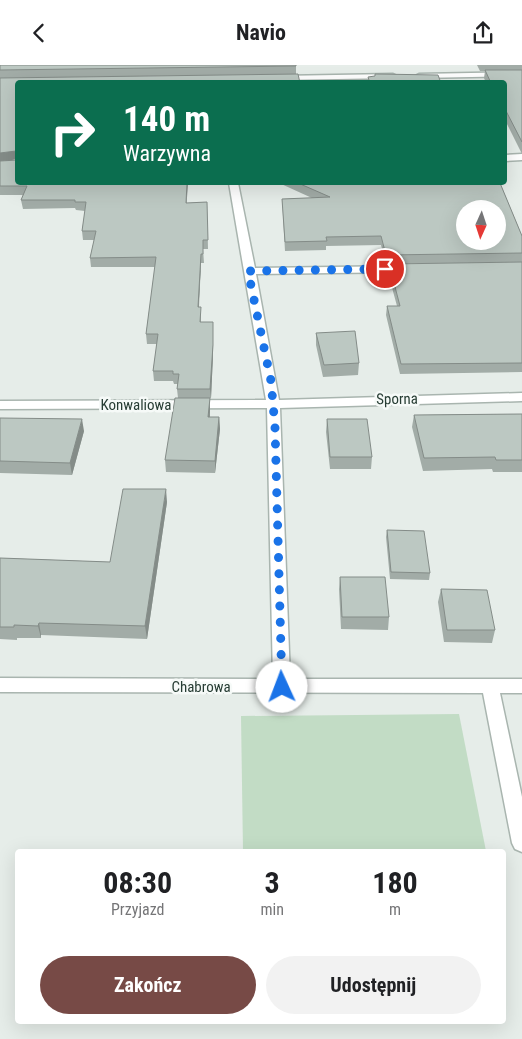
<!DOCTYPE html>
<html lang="pl">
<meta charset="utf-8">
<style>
body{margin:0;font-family:"Roboto Condensed",sans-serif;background:#f2f2f2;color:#202124;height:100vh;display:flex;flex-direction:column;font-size:19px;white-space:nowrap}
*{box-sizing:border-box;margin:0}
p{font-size:16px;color:#757577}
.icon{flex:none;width:28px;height:28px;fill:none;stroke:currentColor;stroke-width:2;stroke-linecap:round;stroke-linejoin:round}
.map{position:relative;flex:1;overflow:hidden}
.drawer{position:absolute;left:15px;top:784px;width:491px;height:175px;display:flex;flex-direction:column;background:#fff;border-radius:5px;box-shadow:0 5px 20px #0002}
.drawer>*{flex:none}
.banner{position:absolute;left:15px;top:15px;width:492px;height:105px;border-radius:5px;box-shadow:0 5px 20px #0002;background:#0b6e4f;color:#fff;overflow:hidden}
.needle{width:32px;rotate:183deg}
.fabs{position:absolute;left:456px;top:135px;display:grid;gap:10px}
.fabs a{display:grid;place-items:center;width:50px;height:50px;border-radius:50%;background:#fff;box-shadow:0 5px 20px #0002;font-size:25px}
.pin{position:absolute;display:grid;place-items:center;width:42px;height:42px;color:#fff;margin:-21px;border:2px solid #fff;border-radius:50%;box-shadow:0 1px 5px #0007}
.me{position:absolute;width:55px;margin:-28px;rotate:358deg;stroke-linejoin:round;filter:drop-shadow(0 0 4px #0008)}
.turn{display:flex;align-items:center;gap:18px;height:105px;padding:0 25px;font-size:22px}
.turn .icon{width:65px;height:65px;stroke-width:2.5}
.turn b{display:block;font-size:35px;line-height:42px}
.eta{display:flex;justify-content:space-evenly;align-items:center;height:85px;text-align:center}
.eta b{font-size:30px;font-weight:700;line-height:35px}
.cta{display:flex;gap:10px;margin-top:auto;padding:10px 25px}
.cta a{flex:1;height:58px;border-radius:30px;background:#774a46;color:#fff;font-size:20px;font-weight:700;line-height:58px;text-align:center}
.cta a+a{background:#f2f2f2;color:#202124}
header{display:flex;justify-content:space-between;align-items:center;height:65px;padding:0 25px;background:#fff;font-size:22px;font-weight:700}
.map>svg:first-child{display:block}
.green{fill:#c2dcc5}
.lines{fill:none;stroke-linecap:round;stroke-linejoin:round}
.minor-casing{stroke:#a9b5af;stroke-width:3}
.minor{fill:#fff;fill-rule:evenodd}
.wall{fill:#a2aca7}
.shaded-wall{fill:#848c88}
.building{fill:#bcc8c2;stroke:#848c88;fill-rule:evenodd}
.route{stroke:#1a73e8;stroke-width:9;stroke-dasharray:0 16.2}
.labels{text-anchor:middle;stroke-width:5;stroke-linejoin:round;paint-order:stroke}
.street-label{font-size:15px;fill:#273d34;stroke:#f6faf8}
</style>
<header><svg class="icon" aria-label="back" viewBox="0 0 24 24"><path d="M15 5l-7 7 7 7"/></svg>Navio<svg class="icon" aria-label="share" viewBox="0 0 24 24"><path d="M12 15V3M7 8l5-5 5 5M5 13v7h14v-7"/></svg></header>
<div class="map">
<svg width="522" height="974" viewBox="0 0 522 974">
<rect width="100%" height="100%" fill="#e6ede9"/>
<!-- green -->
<path class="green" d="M459,649l27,137h-243l-2,-135z"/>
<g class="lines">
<defs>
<path id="minor" d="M522,7v4l-103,2 -4,-2 4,-2z
M393,9l4,2 -1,2 -117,2 -4,-2 4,-2z
M522,89v6l-17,1v-6z
M229,118h9l17,85 154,-2 5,3 -5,3 -153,2 23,126 243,-7v8l-242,7 10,271h232v14h-22l22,104v55l-7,-3 -3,-6 -29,-150 -483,-1v-14l273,1 -6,-271 -267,1v-8l266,-1z"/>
</defs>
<!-- minor casing -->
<use href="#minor" class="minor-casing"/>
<!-- minor -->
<use href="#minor" class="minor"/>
</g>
<!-- wall -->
<path class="wall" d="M0,0h296v9l-289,87 180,42 20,-1 1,47h-5l1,14h-3l-2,44 2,10v5l12,33 -2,43h-1v19h9l1,12 -5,44 -49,-1 -1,-12 13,-62 -1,-9 1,-5h-4l-1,-3h-19l-1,-10 4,-27h-10l-1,-10 9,-67h-64l-1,-9 4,-18h-11l-1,-9 3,-20 -9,-1 -1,-2 -52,1 -2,-9 2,-5h-23z
M477,0h45v89l-17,-34v-37h-19l-2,-5 1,-7h-5z
M279,118h221l22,53v26l-136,2 -5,-19 -55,1v4l-41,1 -3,-52 30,-1z
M522,197v110l-122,2 -14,-59 1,-9h10l-9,-33 1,-9z
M316,268l43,30 -1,12 -35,2 -7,-32z
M522,349v58h-29l-1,-3 -69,2 -11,-44 2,-12z
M0,353l84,13 -12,44 -72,-2z
M327,354l45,38 -1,12h-41l-4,-37z
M167,437l-20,137 -106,-4v3h-24v2l-17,-1v-81l110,4z
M387,465l43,43 -1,7 -39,-1 -4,-42z
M340,512l49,40 -1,13 -47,-1 -2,-40z
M441,524l54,41 -3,13 -48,-1 -6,-40z"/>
<!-- shaded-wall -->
<path class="shaded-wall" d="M16,86l2,8 -18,3v-9z
M187,118h1l-2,29v-9z
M201,189v9l-3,54v-10z
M213,257v33l-2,43 -1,-9z
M210,333v12l-1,19 -1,-12z
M219,352l1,12 -5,44v-12z
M82,354l2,12 -12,44 -2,-12z
M166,424l1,13 -20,137 -2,-13z
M39,558l2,12v3l-3,-12z"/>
<!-- building -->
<path class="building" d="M0,0h296v1l-296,4z
M485,5h37v72l-17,-33v-26h-14z
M298,9l2,9h-282v74l-2,-6 -16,2v-75z
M375,9l63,1 3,8h-71l-2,-6 7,-1z
M18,95v23h169l-1,20 21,-1 1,38h-5v14h-2l-3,53h3l-1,15h13v23l-3,44h-33l2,-15h-6v-3h-20l5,-37h-12l10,-77 -66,1 6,-27h-14l4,-29h-11v-2h-54l6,-14h-27v-25z
M298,118h202l22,53v17l-136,2 -5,-19 -55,1 1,4 -42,1 -3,-43 48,-2zM465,144h33v32h-33z
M522,197v101l-121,1 -14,-58h13l-11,-42z
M355,266l4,32 -35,2 -8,-32z
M175,333h35l-2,19h11l-4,44 -50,-1z
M522,349v46h-26l-1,-3 -71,1 -10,-43z
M0,353l82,1 -12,44 -70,-2z
M327,354h40l5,38h-42z
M123,424h43l-21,137 -106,-3 -1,3 -24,-1v2h-14v-69l110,4z
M387,465l37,1 6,42 -39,-1z
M340,512h45l4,40h-47z
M441,524l46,1 8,40h-48z"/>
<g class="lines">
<!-- route -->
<path class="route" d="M282,622l-7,-260 -4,-46 -23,-110 137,-2"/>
</g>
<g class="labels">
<!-- street labels -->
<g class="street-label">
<text transform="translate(397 334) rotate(-1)" y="5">Sporna</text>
<text x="136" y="345">Konwaliowa</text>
<text x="201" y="627">Chabrowa</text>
</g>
</g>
</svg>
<div class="fabs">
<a><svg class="needle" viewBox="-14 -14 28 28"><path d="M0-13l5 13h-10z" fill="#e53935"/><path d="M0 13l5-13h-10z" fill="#757577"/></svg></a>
</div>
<div class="pin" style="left:385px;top:204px;background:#d93025"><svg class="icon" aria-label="arrive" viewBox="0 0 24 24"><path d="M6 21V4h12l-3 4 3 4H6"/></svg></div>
<svg class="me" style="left:282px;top:622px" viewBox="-20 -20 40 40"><circle r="19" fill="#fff"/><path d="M0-13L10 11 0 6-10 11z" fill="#1a73e8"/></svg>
<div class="banner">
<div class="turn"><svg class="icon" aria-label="right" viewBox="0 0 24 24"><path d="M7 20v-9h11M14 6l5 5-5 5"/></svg><div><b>140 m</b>Warzywna</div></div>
</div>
<section class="drawer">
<div class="eta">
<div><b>08:30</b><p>Przyjazd</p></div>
<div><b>3</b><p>min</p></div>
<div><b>180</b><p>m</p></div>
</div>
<div class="cta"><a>Zakończ</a><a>Udostępnij</a></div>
</section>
</div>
